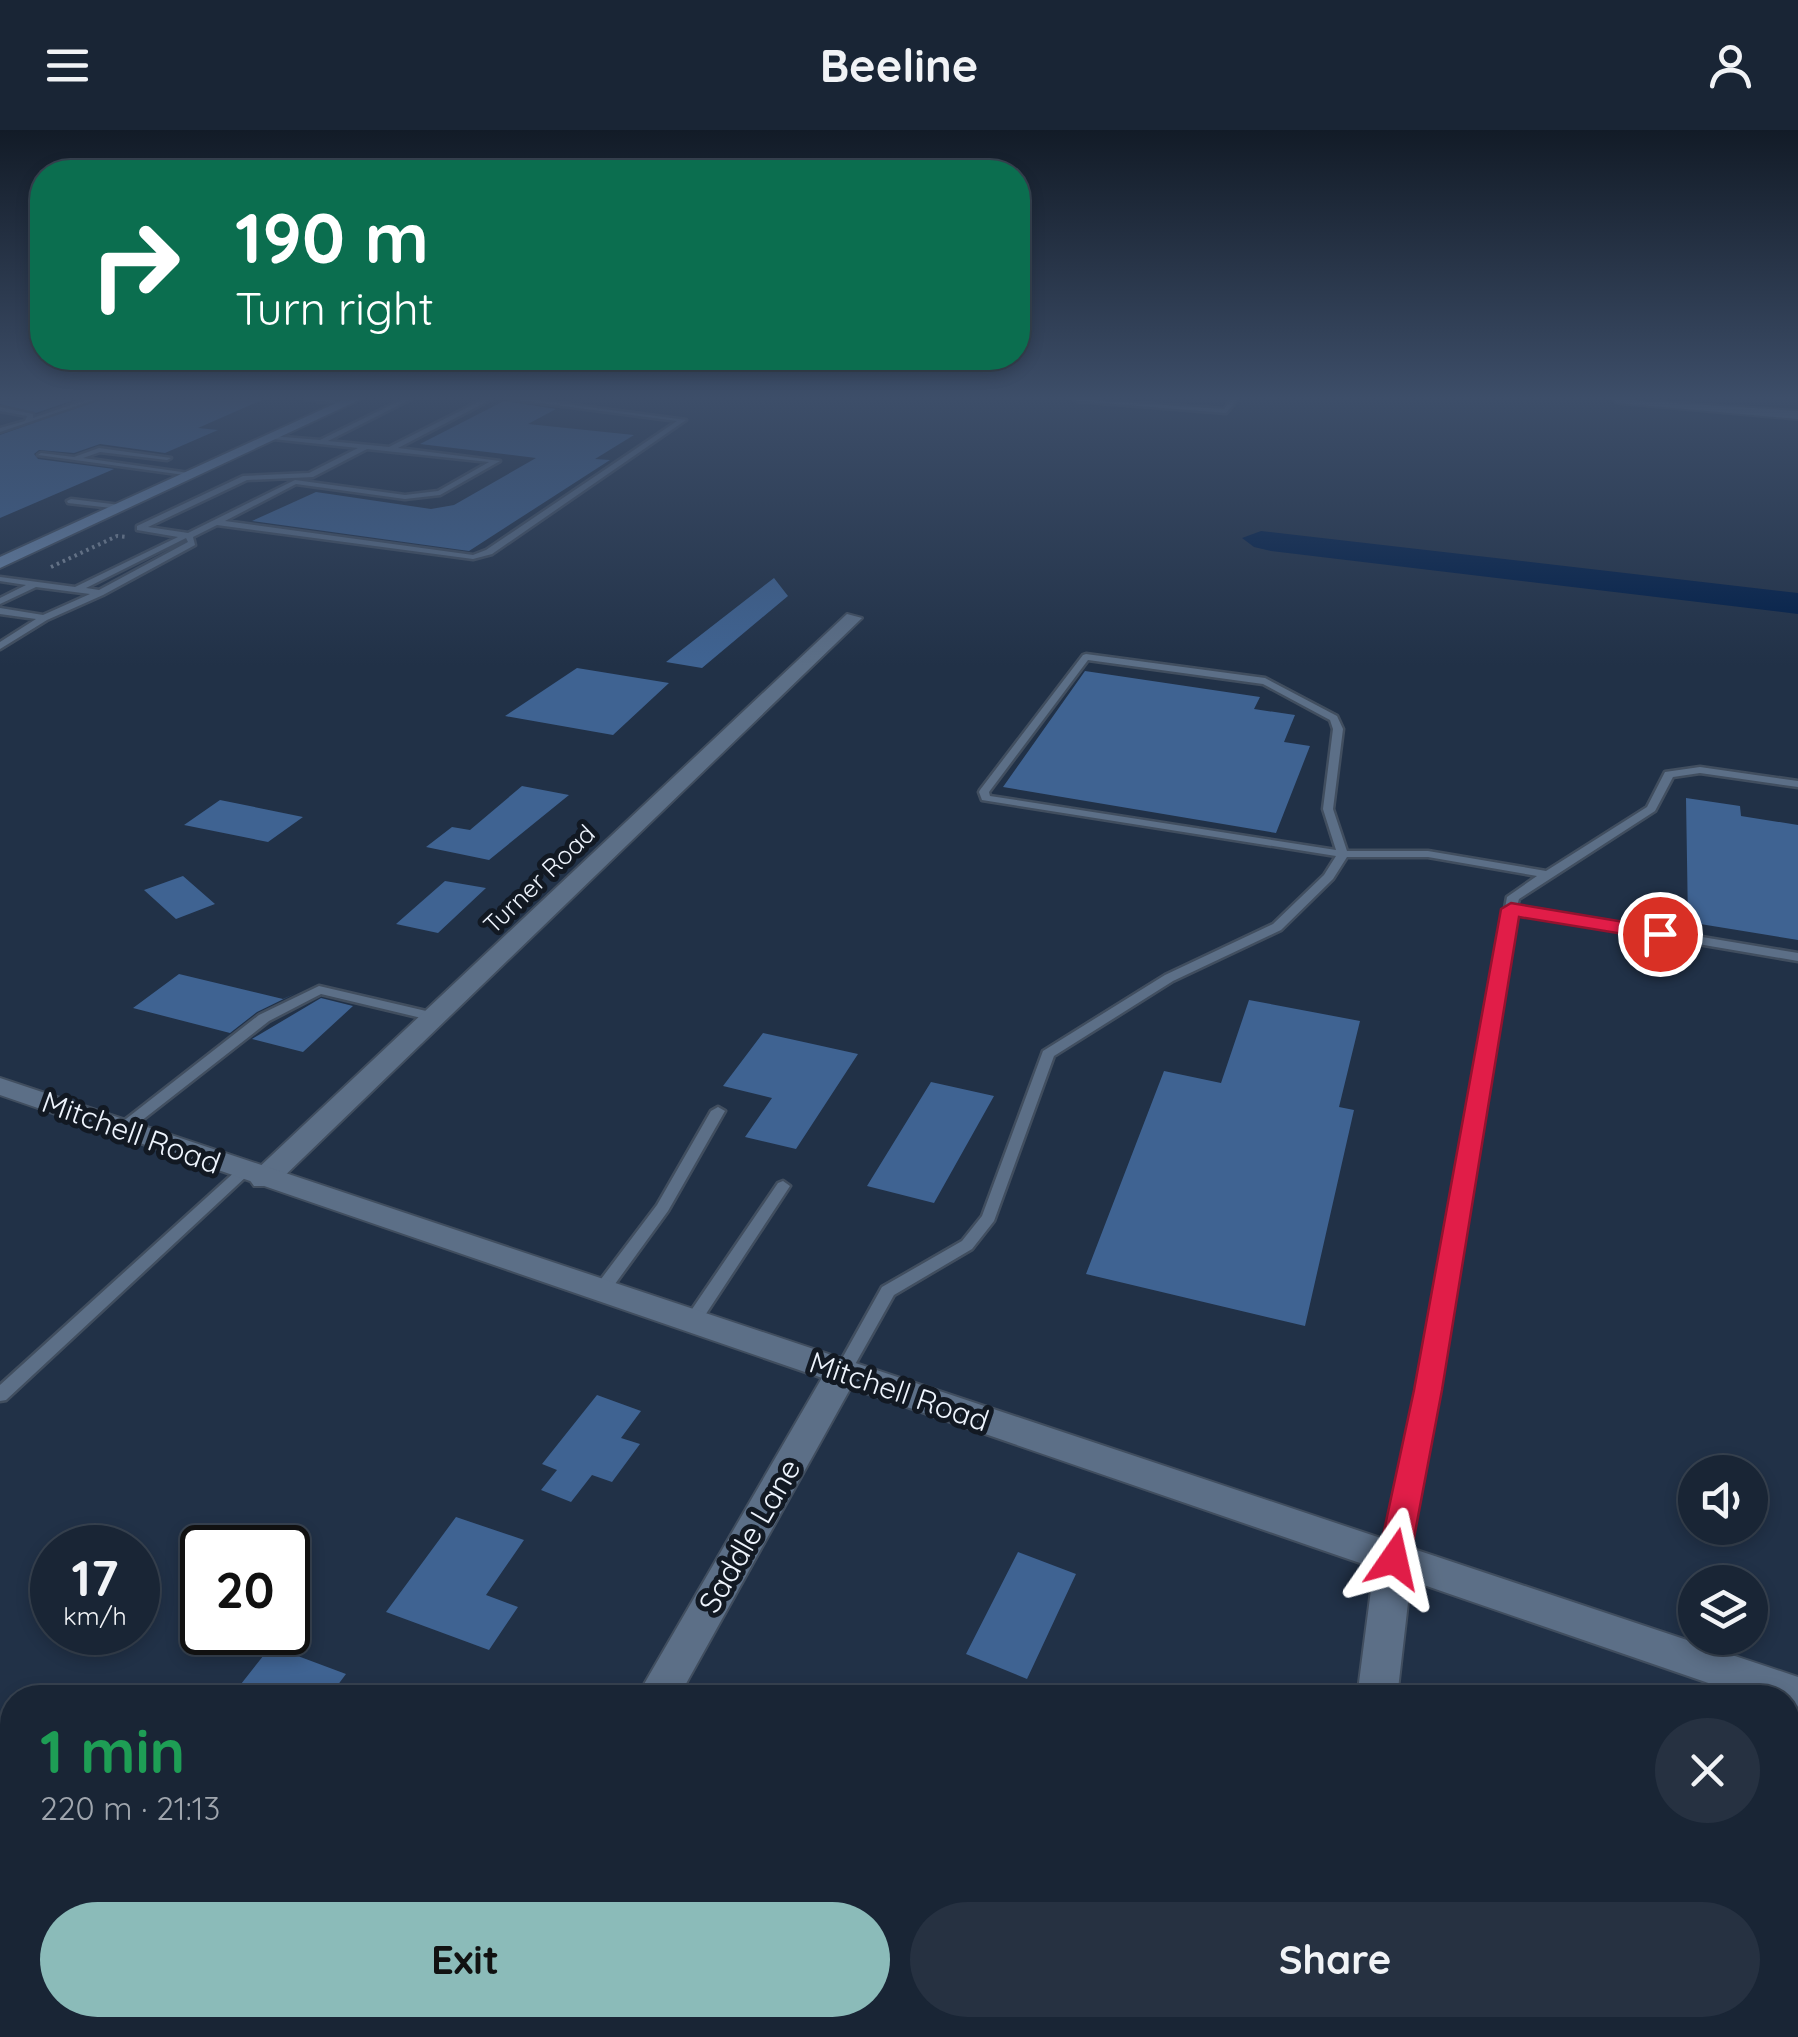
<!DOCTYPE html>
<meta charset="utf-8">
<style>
body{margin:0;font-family:Quicksand,sans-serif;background:#263141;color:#f1f3f6;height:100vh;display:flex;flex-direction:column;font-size:38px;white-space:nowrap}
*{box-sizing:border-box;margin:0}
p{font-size:32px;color:#9fa5ad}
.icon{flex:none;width:55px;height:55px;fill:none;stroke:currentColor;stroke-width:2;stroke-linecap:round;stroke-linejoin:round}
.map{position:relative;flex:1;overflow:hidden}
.panel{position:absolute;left:0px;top:1555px;width:1800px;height:352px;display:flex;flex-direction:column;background:#192535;border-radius:40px 40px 0 0;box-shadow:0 5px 15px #0003,0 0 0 2px #374250}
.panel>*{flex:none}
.top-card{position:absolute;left:30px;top:30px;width:1000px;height:210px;border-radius:40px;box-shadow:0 5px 15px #0003,0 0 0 2px #374250;background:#0b6e4f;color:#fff;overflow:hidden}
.controls{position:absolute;left:1678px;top:1325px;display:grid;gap:20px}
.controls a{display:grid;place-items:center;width:90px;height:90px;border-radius:50%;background:#192535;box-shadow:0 5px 15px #0003,0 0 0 2px #374250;font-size:50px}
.speed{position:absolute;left:30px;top:1395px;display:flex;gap:20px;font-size:50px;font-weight:700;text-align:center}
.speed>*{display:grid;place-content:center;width:130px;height:130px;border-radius:50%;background:#192535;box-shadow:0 5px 15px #0003,0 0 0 2px #374250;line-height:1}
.speed small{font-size:25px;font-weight:400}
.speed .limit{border:5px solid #111;border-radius:15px;background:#fff;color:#111}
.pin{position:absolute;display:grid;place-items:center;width:85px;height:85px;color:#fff;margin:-42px;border:5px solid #fff;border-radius:50%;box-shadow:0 2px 10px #0007}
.me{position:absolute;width:110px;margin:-55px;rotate:11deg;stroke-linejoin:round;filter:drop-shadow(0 0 8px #0008)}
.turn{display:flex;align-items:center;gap:35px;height:210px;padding:0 40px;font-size:45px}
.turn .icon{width:130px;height:130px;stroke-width:2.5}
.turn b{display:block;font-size:70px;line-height:85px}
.round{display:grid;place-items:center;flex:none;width:105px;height:105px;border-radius:52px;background:#263141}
.head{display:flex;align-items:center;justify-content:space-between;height:170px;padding:0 40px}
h1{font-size:60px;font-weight:800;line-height:75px;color:#1e9e55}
.cta{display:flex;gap:20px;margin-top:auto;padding:20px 40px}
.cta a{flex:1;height:115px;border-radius:60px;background:#8bbbb9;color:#111;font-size:40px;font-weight:800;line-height:115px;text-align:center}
.cta a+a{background:#263141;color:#f1f3f6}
header{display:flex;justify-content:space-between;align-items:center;height:130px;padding:0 40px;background:#192535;font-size:45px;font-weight:800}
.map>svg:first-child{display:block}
.water{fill:#001e48}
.building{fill:#3f6392}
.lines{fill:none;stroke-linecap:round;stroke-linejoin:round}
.service-casing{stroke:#414e5f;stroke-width:5}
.minor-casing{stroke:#414e5f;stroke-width:4}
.tertiary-casing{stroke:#414e5f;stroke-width:4}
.secondary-casing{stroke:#414e5f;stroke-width:4}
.path{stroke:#7c8898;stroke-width:4;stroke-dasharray:2.5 4;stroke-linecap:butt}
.service{fill:#5c6f87;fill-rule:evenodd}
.minor{fill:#5c6f87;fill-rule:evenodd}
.tertiary{fill:#5c6f87;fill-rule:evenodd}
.secondary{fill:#6884a8;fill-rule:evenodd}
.route{fill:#e11d48;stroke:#92132f;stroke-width:2.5}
.labels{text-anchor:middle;stroke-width:10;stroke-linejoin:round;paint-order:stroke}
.street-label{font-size:25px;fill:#eef4fd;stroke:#121923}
.near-street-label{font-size:30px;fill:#eef4fd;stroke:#121923}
</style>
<header><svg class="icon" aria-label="menu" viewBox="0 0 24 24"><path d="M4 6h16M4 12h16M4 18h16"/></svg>Beeline<svg class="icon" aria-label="person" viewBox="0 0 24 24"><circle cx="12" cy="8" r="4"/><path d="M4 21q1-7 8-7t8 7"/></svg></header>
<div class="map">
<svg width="1798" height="1907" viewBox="0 0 1798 1907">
<rect width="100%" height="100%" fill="#213147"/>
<!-- water -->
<path class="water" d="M1261,401l537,62v21l-527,-63 -17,-4 -12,-9z"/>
<!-- building -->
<path class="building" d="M0,269h76l-40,14 -36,-9z
M101,269h163l-66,29 20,2 -53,23 -65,-9 -26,9 -35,-3 -5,4 4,5 76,10 -114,49v-83z
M504,271l52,8 -28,15 106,11 -39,24 15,1 -141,91 -217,-30 64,-29 115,17 23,-4 82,-47 -116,-14z
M774,448l14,18 -86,72 -36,-6z
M577,538l92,15 -56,52 -108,-19z
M1085,541l175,26 -6,12 41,6 -11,27 26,4 -34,87 -273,-46z
M522,656l47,9 -80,65 -63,-13 26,-20 18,3z
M1686,668l54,8 1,10 57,9v115l-110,-18z
M220,670l83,17 -35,25 -84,-17z
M183,746l32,28 -39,15 -32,-29z
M445,751l41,7 -48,45 -42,-9z
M179,844l104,25 13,-6 -39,19 -27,21 -97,-25z
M321,868l32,8 -50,46 -51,-13z
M1249,870l111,21 -21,86 15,3 -49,216 -219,-52 78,-203 57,12z
M763,903l95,21 -62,95 -51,-12 27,-39 -49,-12z
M931,952l63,14 -60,107 -67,-17z
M597,1265l44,16 -20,27 19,6 -28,38 -20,-7 -21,27 -30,-12 16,-20 -15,-6z
M456,1387l68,23 -38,55 32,12 -29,43 -103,-38z
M1018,1422l58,22 -49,105 -61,-25z
M271,1516l75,28 -18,24h-98z"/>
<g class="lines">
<defs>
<path id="service" d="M88,269h9l-97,33v-4l25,-7 2,-5 -27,-5v-4l33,7v4z
M305,269h20l24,4 -3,2z
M403,269h8l-83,42 61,6 95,-48h8l-94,49 102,13 -60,34 -35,4 -109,-15 -71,37 248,34 13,-5 191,-129 -167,-22h18l158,21 -194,134 -19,5 -256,-34 -24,12 2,8 -92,50 -56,25 -47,29v-7l36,-23 -36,-5v-6l43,7 47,-21 -54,-7 -36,17v-6l26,-13 -26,-4v-4l75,10 103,-50 -41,-7v-4l106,-50 66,-3 49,-25 -85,-9 -2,-3 49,4zM367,319l122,13 -51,29 -33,4 -110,-15 -107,53 -40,-6 99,-47 66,-3zM186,408l2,4 -89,48 -13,-2z
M1074,269l150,10 8,-10h6l-12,14 -149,-12z
M99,318l72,10 -4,2 -67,-8 -17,6 113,16 -4,2 -154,-21 3,-2 33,4z
M71,369l49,6 4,2 -4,2 -52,-6 -1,-2z
M1086,524l179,24 72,38 6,13 -10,80 14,42h81l118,20 101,-64 18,-35 35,-5 98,14v6l-98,-14 -27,4 -18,34 -136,88 -2,7 281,47v8l-282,-48 -79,476 -34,169 -2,6 -7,2 -7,-2 -2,-6 34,-169 88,-492 30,-21 -109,-19h-81l-14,22 -52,51 -108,51 -119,75 -60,165 -22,28 -78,46 -46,82 -6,2 -6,-2 -2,-4 48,-86 80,-46 20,-25 61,-165 122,-76 108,-51 51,-49 12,-19 -354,-56 -3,-8 1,-2 103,-135zM1088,530l175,24 67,36 3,9 -10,80 13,41 -346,-54 -1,-4z
M319,856l120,28 2,3 -7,4 -113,-27 -52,27 -142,111h-10l-2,-3 2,-3 142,-111z
M718,977l7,4 -57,100 -61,84h-12l-2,-4 2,-4 62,-82 54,-94z
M243,1037l5,2 2,3 -2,3 -242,225 -6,1v-16l238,-216z
M783,1051l7,5 -92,140h-12l-2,-4 2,-4 92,-135z"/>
<path id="minor" d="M1612,269l186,12v8l-180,-16z
M847,484l15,4 -588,568h-20l-5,-7 5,-7z
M842,1231l12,3 5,9 -181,325h-42l194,-334z
M1394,1413l13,5 6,11 -16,139h-40l18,-139 6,-11z
M440,1895h50l-5,12h-50z
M1409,1895h48l2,12h-48z"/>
<path id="tertiary" d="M0,948l1798,599v36l-10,-3v-12h-36l-1752,-603z"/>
<path id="secondary" d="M345,269h16l-361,169v-11z"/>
</defs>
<!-- service casing -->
<use href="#service" class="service-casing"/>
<!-- minor casing -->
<use href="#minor" class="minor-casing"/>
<!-- tertiary casing -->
<use href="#tertiary" class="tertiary-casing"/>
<!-- secondary casing -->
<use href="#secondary" class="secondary-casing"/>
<!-- path -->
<path class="path" d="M51,437l66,-31 10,1"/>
<!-- service -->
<use href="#service" class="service"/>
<!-- minor -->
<use href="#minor" class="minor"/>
<!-- tertiary -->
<use href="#tertiary" class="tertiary"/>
<!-- secondary -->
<use href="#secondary" class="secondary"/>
</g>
<!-- sky -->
<linearGradient id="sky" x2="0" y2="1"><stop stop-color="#121b27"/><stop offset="0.5" stop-color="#3d4e69"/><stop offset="1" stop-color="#3d4e69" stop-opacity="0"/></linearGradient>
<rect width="1798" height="536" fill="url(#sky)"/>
<!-- route -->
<path class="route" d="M1511,773l149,25 10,6 -10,6 -141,-23 -77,473 -32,169 -5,9 -11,4 -11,-4 -5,-9 36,-169 87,-481z"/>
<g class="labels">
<!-- street labels -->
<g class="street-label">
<text transform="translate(539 749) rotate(-44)" y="9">Turner Road</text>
</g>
<!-- near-street labels -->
<g class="near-street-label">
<text transform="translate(131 1003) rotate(20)" y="10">Mitchell Road</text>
<text transform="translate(899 1262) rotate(19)" y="10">Mitchell Road</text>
<text transform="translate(750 1406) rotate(-60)" y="10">Saddle Lane</text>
</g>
</g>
</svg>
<div class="controls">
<a><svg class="icon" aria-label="sound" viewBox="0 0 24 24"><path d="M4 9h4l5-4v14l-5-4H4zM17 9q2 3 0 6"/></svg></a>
<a><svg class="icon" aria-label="layers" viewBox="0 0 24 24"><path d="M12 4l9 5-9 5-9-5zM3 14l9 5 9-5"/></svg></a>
</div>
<div class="speed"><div>17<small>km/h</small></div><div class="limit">20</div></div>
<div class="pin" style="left:1660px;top:804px;background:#d93025"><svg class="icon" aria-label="arrive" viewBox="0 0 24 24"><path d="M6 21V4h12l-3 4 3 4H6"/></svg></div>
<svg class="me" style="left:1394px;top:1429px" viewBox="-20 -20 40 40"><path d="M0-17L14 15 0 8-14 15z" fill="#e11d48" stroke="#fff" stroke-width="4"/></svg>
<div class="top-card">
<div class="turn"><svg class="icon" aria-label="right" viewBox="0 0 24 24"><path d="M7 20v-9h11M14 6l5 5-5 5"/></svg><div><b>190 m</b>Turn right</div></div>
</div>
<section class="panel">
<div class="head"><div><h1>1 min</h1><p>220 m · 21:13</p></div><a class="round"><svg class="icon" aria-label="close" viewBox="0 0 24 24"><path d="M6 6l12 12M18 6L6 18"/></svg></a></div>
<div class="cta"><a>Exit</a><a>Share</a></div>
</section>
</div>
